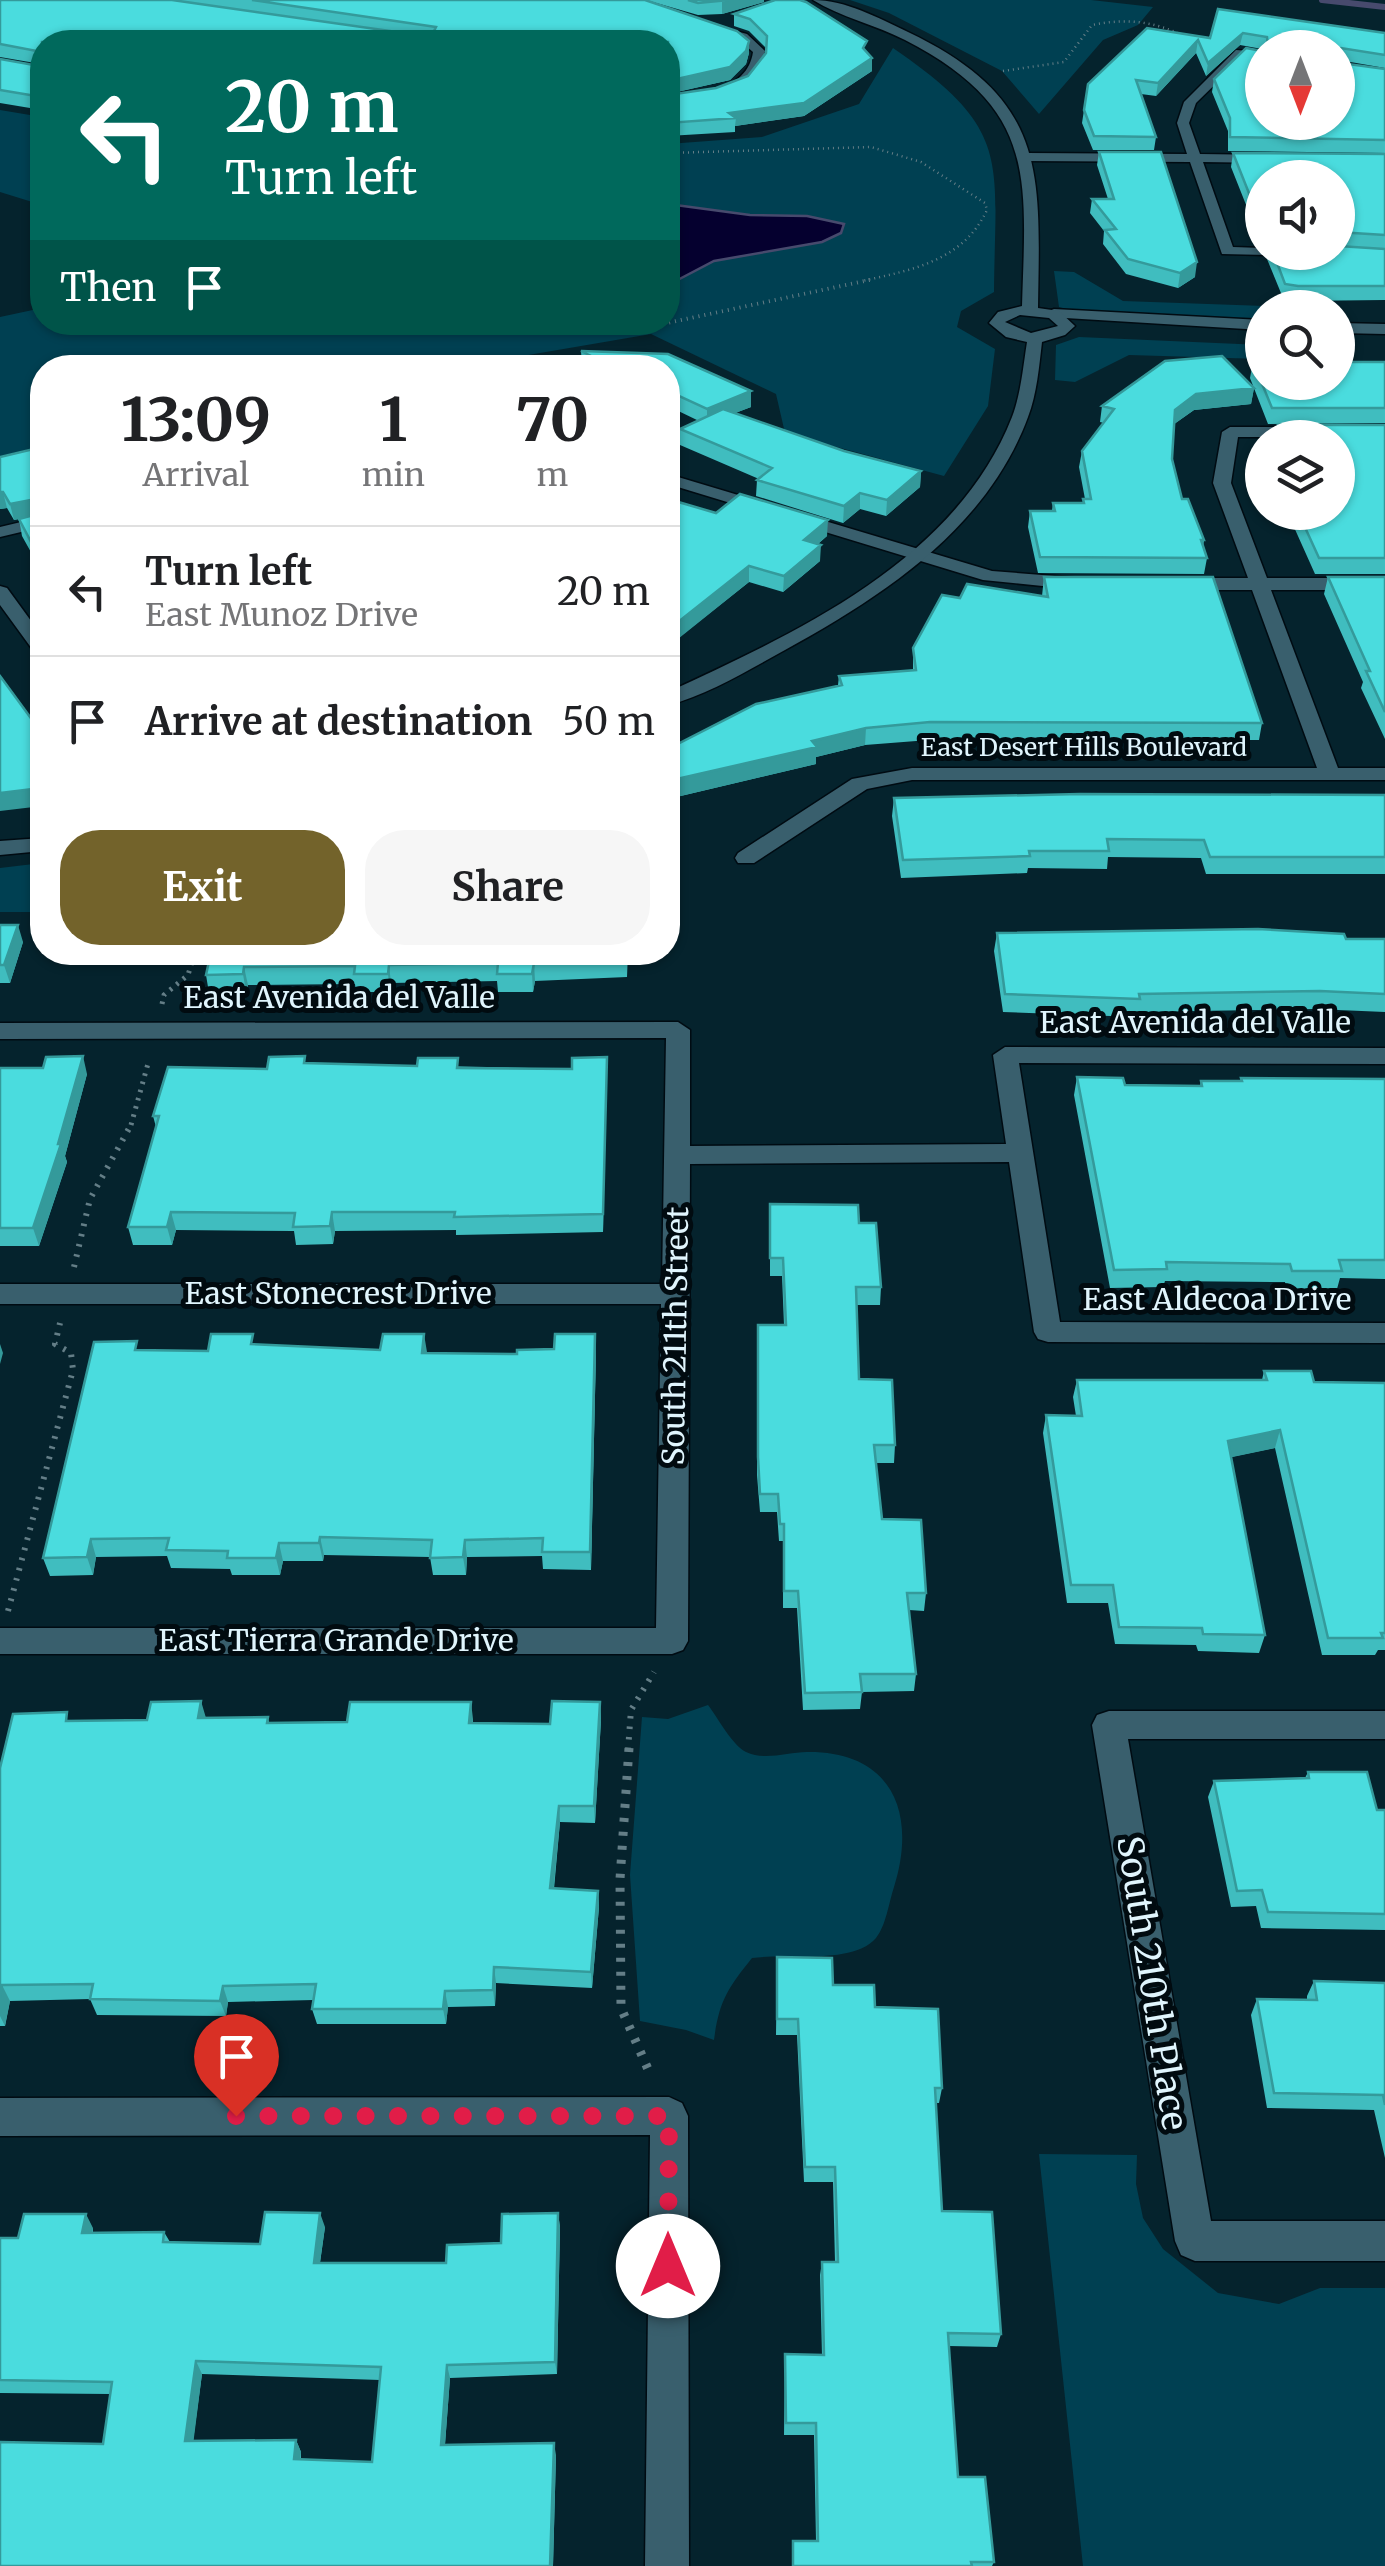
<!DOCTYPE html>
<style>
body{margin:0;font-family:Merriweather,serif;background:#f6f6f6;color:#202124;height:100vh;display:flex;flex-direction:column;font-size:38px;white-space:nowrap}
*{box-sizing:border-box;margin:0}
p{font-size:32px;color:#757577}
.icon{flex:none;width:55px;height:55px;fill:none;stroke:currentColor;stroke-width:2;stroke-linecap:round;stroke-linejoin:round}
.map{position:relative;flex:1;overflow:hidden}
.details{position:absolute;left:30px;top:355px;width:650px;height:610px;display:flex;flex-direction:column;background:#fff;border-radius:40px;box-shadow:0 2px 8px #0004}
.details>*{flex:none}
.top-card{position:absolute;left:30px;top:30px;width:650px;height:305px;border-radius:40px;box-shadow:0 2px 8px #0004;background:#00695c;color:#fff;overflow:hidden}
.needle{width:65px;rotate:180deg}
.tools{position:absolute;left:1245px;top:30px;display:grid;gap:20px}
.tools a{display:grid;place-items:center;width:110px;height:110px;border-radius:50%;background:#fff;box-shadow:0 2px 8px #0004;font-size:50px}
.pin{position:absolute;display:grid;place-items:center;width:85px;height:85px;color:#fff;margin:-102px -42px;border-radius:50% 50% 50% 0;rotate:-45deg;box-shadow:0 0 10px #0007}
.pin .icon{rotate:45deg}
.me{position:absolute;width:110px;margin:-55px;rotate:0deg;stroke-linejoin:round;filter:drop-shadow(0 0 8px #0008)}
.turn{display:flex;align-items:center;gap:35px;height:210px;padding:0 30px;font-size:45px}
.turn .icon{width:130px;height:130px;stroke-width:2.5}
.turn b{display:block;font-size:70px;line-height:85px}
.then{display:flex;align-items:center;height:95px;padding:0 30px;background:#0003;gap:20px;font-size:38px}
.eta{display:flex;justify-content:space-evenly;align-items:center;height:170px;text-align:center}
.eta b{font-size:60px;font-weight:700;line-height:70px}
.button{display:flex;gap:20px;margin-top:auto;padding:20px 30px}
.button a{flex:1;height:115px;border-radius:40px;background:#73632b;color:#fff;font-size:40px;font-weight:700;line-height:115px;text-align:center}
.button a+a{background:#f6f6f6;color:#202124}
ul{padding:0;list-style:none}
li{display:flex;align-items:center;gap:30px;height:130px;padding:0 30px;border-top:2px solid #e0e0e0}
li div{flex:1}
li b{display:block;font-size:38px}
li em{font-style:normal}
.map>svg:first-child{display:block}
.green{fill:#004052}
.water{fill:#05002f;stroke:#474a6d;stroke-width:2.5}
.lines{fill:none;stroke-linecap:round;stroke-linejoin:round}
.stream{stroke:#474a6d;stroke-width:6}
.minor-casing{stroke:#000b12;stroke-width:3}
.tertiary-casing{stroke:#000b12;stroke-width:3}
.path-far4{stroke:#647e87;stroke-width:2.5;stroke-dasharray:1 4;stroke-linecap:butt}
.path-far3{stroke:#647e87;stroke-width:4;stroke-dasharray:1 5;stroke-linecap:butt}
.path-far2{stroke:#647e87;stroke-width:5;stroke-dasharray:2.5 6;stroke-linecap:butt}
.path-far1{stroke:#647e87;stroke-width:6;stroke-dasharray:2.5 8;stroke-linecap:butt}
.path{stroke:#647e87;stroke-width:9;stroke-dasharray:4 10;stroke-linecap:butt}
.minor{fill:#395f6d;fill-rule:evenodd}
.tertiary{fill:#395f6d;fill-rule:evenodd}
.wall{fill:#40bdbf;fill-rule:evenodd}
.shaded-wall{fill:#349a9b}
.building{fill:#4adcde;stroke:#349a9b;stroke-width:2.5;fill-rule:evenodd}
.route{stroke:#e11d48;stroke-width:18;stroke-dasharray:0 32.4}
.labels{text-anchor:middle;stroke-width:10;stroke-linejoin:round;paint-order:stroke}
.far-street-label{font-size:25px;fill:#e0f5fd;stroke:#010b10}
.street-label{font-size:30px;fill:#e0f5fd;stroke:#010b10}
.near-street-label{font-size:35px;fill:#e0f5fd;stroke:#010b10}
</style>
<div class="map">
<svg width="1385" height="2566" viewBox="0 0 1385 2566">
<rect width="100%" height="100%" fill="#05232d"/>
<!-- green -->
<path class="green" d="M850,0h241l62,7 -15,18 -35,15 -64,74 -37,-43 -113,-58z
M893,48c120,82 102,111 101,244l-33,19 -4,16 38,22 -7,57 -44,70 -159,-43 -9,-39 -125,-60 -193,33 -416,1v78l-42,10v-139l42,-9v14h626v-178l94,-7 97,-33z
M0,110l42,7v88l-42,-13z
M1054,271l20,1 49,29 168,6 -29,1v14l-178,-8 -25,-7z
M1079,337l183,8v14l-133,-4 -54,27 -20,-2 1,-35z
M42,863v49h-42v-44z
M708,1705c10,13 24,40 38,47 19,9 42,0 61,0 86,-1 110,62 87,135 -5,15 -8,39 -18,51 -23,27 -89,15 -124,20 -24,30 -33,43 -38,82l-28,-10 -46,-9 -10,-146 12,-158 26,2z
M1039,2154l98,1 -1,29 7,34 20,31 55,44 61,11 41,-16h65v278h-302z"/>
<!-- water -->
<path class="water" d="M668,204l82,11 57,1 37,8 -3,9 -19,9 -108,19 -46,24z"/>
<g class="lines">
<!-- stream -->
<path class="stream" d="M1322,0l63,7"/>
<defs>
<path id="minor" d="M710,24l37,10 18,17c-6,46 -59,50 -97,54v-8c32,-4 79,-5 85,-45l-14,-12 -29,-12z
M1236,50l26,2v8l-19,-3 -47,46 -7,20 11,31 70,1 7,4 -7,4 -67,-1 30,85 29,1 5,7 -45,-1 -32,-92 -164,-1 -7,-4 7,-4 161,1 -10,-31 7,-21z
M1054,309l208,11v10l-213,-13v-6z
M1338,323l47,1v10l-47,-1z
M1230,427h155v10h-147l-7,46 36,95h118v12h-114l67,178h47v12h-473l-45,9 -113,74h-16l-3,-5 3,-5 114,-74 60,-11h405l-65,-178h-73l-9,-6 9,-6h69l-35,-95 9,-51z
M668,474l324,97 89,7 9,6 -9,6 -98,-10 -315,-96z
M42,517v10l-42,10v-10z
M0,586l7,2 35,48v19l-7,-2 -35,-48z
M678,1022l12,8v116l316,-2 -13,-89 12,-8 380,1v16l-366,-1 41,259 325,1v20l-337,-1 -10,-3 -4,-7 -25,-170 -319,2 -2,477 -5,9 -11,4h-672v-26h656l5,-324h-661v-20h662l4,-246 -666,1v-16z
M1109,1711h276v28h-257l83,482h174v40h-190l-14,-6 -6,-14 -83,-516 5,-10z
M669,2097l13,6 6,13 1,450h-44l5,-431 -650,1v-38z"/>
<path id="tertiary" d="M813,0c33,0 65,18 95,32 140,67 132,140 130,276l21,3 16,15 -10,9 -23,7c-3,25 -5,51 -14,75 -41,111 -143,178 -243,233 -35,19 -77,45 -117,55v-13c130,-60 288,-132 344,-275 9,-24 11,-50 15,-75l-21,-5 -17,-14 9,-11 24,-6c4,-130 15,-198 -117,-266 -29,-15 -65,-23 -92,-40zM1020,315l29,3 9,8 -27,7 -26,-11z
M42,838v13l-42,4v-14z"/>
</defs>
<!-- minor casing -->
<use href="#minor" class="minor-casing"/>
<!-- tertiary casing -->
<use href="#tertiary" class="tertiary-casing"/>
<!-- path-far4 -->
<path class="path-far4" d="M1003,71l61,-9 28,-37c35,-7 62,-4 94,12
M668,153l203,-6 50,15 64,41 2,7c-24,51 -75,60 -125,71"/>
<!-- path-far3 -->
<path class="path-far3" d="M490,322l72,8 91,-4 221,-47"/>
<!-- path-far2 -->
<path class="path-far2" d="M162,1004l2,-9 24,-20 7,-23
M131,1125l18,-65"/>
<!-- path-far1 -->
<path class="path-far1" d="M74,1267l16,-68 42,-76
M8,1611l65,-241 -2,-17 -16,-9 5,-21
M628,1750l3,-40 23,-38"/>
<!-- path -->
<path class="path" d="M629,1748l-9,131 1,129 30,68"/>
<!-- minor -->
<use href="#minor" class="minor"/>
<!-- tertiary -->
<use href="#tertiary" class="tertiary"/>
</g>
<!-- wall -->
<path class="wall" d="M0,0h645l104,41v12l-3,11 -16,16 -62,14 -626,-52v68l-42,-7v-44l39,7 2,-2 -41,-7z
M646,0h118v2l-42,12 -24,1z
M1218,9l167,24v35l-46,-8 1,3 45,6v84l-157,-2v-20l-16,-39 2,-13 48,-28 76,-3h-76v1l-22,-4 -34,31 -10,-23 -40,43 -15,-2 15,43 -2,13h-61l-11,-27 6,-39 59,-56 63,10z
M734,14l132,37 6,7v13l-68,45 -69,10v6l-67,4v-41l48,-7 32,-12 18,-23v-5l-17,-17 -15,-5z
M1099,152l96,125 -17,11 -52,-14 -23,-30 1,-13 -14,-18 2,-14h16l-11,-34z
M1233,153l152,1v146l-90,1 -12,-3 -16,-39 1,-7h70v-74h-76v67l-31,-78z
M581,351l87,3 83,37v16l-16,6 109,38 77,20 -1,16 -34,29 -26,-7 -17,14 -87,-27 1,-16 2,-1 -79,-34v-16l19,-8 -31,-15v-38h-84l-2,-1z
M1253,362h132v61l-117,1 -18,-46z
M1254,388l-3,16 -57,6 -20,14 -2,35 10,40 22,41 -1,7 4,11 -3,16 -166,-1 -10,-46 2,-16h22l1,-8h30v-4h2l-6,-32 3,-16 22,-28 -4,-1 2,-16z
M1278,425h107v149h-70l-26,-58 1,-4h48v-74h-62z
M42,447v125l-20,-36 -3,-17 4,-1 -9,2 -7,-12 -7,1v-52z
M668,499l48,14 111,23 -9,8 2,17 -37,31 -34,-10 -81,64z
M1044,577l218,146 -3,17h-330l-64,5 -49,12v7l-148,35v-50l170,-64 1,-9 74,-6v-22l47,-50 82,-2z
M1328,577h57v162l-24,-51 2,-6 -39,-88z
M1385,795v79h-179l-5,-16 -93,-1 -1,12 -79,-1 -1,5 -126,5 -9,-62 2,-18z
M0,925l23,17 -13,41h-10z
M997,933l388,6v73l-70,-3 -178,3v5l-134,-5 -9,-61z
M211,952h417l-1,25 -92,4 -2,11h-35l-1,-11 -106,2 -1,9h-34l-1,-8 -107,1 -2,7 -37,1 -3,-18z
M607,1057l-4,175 -147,3v-5l-121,1 -2,13 -37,1 -2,-14 -118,-1 -4,15h-39l-5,-18 28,-100 -3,-11 114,-47 39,-6 266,6z
M0,1068l87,6 -22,82 2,6 -28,84h-39z
M1077,1077l48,8 75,1 1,-5h39l1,-3 144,1v200l-45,-1 -3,11h-51l-1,-7 -120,-1 -2,6 -53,1 -36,-193z
M770,1204l89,19 22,64 -1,18h-24l3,74 36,66 -1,18h-18l6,56 44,74 -2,18 -15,-1 7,64 -2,17 -52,1 -2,17 -57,1 -6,-102h-14v-67h-4l-2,-29h-17l-3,-37v-132l27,-18 -2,-49h-12z
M255,1344l172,9 90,1 79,-2 -5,218 -48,-1 -1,-13 -75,1 -1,18h-33l-3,-18 -106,-2 -1,6h-40l-3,14h-48l-2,-6 -59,-1 -4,-12 -71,1 -3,18 -43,1 -7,-18 97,-208 68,1z
M1264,1371l50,11 71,1v267h-7l-3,5h-53l-47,-207 -44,9 34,178 -6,18 -61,-2 -2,-6 -81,-1 -7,-41h-41l-24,-170 3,-18 30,1 -3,-19 4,-17h185z
M600,1702l1,18 -6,103 -35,-1 -6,67 44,2 1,16 -7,81 -96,-5 -1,23 -47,1 -2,17h-129l-5,-15 1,-9 -85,2 -2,14 -129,-1 -7,-16 -80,2 -5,25h-5v-258l71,-47 197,-4 1,6 204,-4v4l77,1z
M1308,1772l69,38h8v120l-124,-2 -5,-22 -25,1 -23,-110 6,-16 91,-3z
M777,1957l98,50 67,81 -3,15h-3l6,108 59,123 -4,13 -48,-1 9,131 36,85 -2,4h-200l1,-25h23l-2,-106h-30l1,-81 37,1 -2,-80 2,-13h13l-2,-80h-29l-7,-147h-21z
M1314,1981l71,2v175l-11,-48 -107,-2 -16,-93 6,-16 50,1v-4z
M558,2213l2,14 -3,147 -107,4 -5,67 111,10 -3,111h-553l103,-122 7,-50 -110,-1v-155h18l75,-10v5l71,-1 6,10 90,2 65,-17 -5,36h126l55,-20zM202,2374l178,6 -8,82 -71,-2v-8l-5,-12 -103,1z"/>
<!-- shaded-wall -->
<path class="shaded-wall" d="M729,0h35v2l-42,12v-12z
M1243,33l-3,12 -34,31 2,-13z
M1198,40l-2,13 -40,43 2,-13z
M749,41v12l-3,11 -16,16 -62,14v-13z
M872,58v13l-68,45 -69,10 1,-8 -7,-5z
M1197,262l-2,15 -17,11 2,-15z
M1254,388l-3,16 -57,6 -21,15 2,-15 21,-16z
M751,391v16l-44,17v-15z
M921,471l-1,16 -34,29 1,-16z
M0,492h3l4,16 -7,1z
M860,493v16l-17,14 1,-17z
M41,498l1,16 -28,6 -4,-16z
M828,520l-1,16 -24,20 1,-16z
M821,545l-1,16 -37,31 1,-16z
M749,566v16l-81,65v-17z
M866,728l-1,17 -49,12v7l-148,35v-18l144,-40z
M41,732l1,7v67l-42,5v-18z
M18,925l5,17 -13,41 -6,-18z
M534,963l1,18 -2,11 -1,-18z
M389,965l2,18 -1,9 -2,-18z
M244,967l4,18 -2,7 -3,-18z
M83,1056l4,18 -22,82 2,6 -28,84 -6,-18z
M607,1057v18l-4,157v-18z
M171,1212l5,18 -4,15 -5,-18z
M332,1212l3,19 -2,13 -3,-18z
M424,1334l3,18 -3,19 -2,-18z
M595,1334l1,18 -5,218 -1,-18z
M0,1344l3,9 -3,11z
M1280,1430l-5,18 -52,11 5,-18z
M320,1537l4,18 -1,6 -4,-18z
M91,1539l5,18 -3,18 -6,-18z
M465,1540l2,17 -1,18 -3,-18z
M279,1543l4,18 -3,14 -4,-17z
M201,1701l5,17h-8z
M471,1702l2,17 -2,21 -2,-17z
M600,1702l1,18 -6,103 -1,-17z
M559,1806l1,16 -8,83 -2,-17z
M598,1891l1,16 -7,81 -1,-16z
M494,1967l2,16 -1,23 -2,-16z
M2,1985l8,16 -5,25 -5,-10v-19z
M223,1986l5,16 -2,14 -6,-15z
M445,1991l3,16 -2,17 -3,-15z
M320,2213l5,14 -7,49 -4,-13z
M558,2213l2,14 -3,147 -2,-12z
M86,2214l7,14 -3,19 -8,-14z
M196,2361l6,13 -10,79 -7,-12z
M447,2365l3,13 -6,79 -3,-12z
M296,2440l5,12 -2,19 -5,-12z
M554,2443l2,12 -3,111h-3z"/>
<!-- building -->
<path class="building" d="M0,0h172l232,33h29l3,-6 -184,-27h393l92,31 12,10 -3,10 -16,16 -62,14v-39h-626v12v-2l-42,-8z
M688,0h41l-31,3z
M775,0h25l6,2 61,39 -4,7 9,10 -68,45 -75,10 7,5 -68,5v-28l48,-7 32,-12 18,-23 1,-17 -17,-17 -16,-5z
M1218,9l167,24v22l-44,-7 -3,3v-3h-70l-1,-11 -24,-4 -35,30 -10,-23 -40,43 -22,-3 20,57 -62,-1 -10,-26 4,-26 59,-56 63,10z
M1246,48l16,3v71h76v-68l2,9 45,6v71l-155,-3v-19l-16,-39z
M0,59l39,7 3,-3v34l-42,-7z
M1099,152h62l36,110 -17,11 -52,-14 -23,-29 11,-1 -24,-30h22z
M1233,153l152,1v81l-47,-3v-54h-76v48z
M1338,246l47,3v37h-87l-13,-2 -12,-32h65z
M581,351l87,3 83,37 -44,18 -39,-18v-23h-52z
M1222,356l32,32 -58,6 -21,16 -3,49 10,40h6l16,41h-3l6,18 -167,-1 -10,-46h25l-2,-8h31l-1,-4h8l-9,-48 32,-42 -12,-3 63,-45z
M1253,362h9v20h76v-20h47v46h-113z
M466,364l-2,4h-19z
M723,409l121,42 77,20 -34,29 -27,-7 -16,13 -87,-26 15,-12 -92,-39z
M1278,425h107v133h-66l-21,-46h40v-74h-55z
M42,447v116l-23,-44 22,-6v-15l-31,6 -7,-12h-3v-35z
M740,494l88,26 -24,20 17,5 -37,31 -35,-10 -81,64v-131l48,14z
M1044,577h169l49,146 -332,-1 -64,6 -54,13 5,6 -149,34v-32l88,-45 86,-19 -3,-9 77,-6 -3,-22 29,-53 18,3 7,-14 81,13z
M1328,577h57v135l-19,-41h4z
M0,676l41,56v56l-41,5z
M1080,794l305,1v62h-175l-6,-17 -97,-1 2,12h-80l1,5 -127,4 -9,-62z
M0,925h18l-14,40h-4z
M1258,929l86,5 2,5h39v55l-65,-3 -181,3 1,5 -135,-5 -8,-61z
M211,952h416v7l-93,4 -2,11h-35l1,-11 -109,2 -1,9h-34l1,-8 -111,1 -1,7 -37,1z
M83,1056l-25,88h3l-28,84h-33v-160h43l3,-11z
M305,1056l-1,7 113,3 1,-8h40l-1,10 115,1v-11l35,-1 -4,157 -149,3 1,-5h-123l-2,14 -37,1 2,-14 -124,-1 -4,15h-39l31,-111h-6l15,-49 99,2 2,-12z
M1077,1077l46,1 2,7 77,1 -1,-5h41l-1,-3 144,1v181h-46l3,11h-50l-2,-7 -124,-2 1,7 -53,1z
M770,1204l88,1 1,18h17l5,64h-25l3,92 33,1 3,65h-21l8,74 39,1 5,73h-19l9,81h-56l2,18 -57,1 -7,-102h-14v-67h-4l-2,-30h-18l-2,-37v-132h28l-3,-67h-13z
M211,1334h42l-2,10 129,6 3,-16h41l-2,19 95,1v-4l37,-1 1,-15h40l-5,218h-48l1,-14 -78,2 -2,17 -33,1 2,-18 -112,-3 -1,6h-40l-3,15h-49l1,-7 -62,-1 3,-12 -78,1 -4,18 -44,1 51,-216 43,-1 -2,9 73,1z
M1264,1371h47l3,11 71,1v250h-4l2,5h-55l-48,-208 -52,11 37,194 -62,-1 -1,-6 -83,-1 -6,-42h-42l-25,-170 36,1 -5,-36h190z
M201,1701l-3,17 70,-1 -1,6 80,-1 3,-20h121l-2,21 81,1 2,-23 48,1 -6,104h-35l-9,82 48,3 -7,81 -97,-5 -1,23 -48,1 -2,18h-131l4,-25 -93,2 -3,15 -130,-2 3,-15 -91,1 -2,12v-229l13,-54 54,-2 -1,9 81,-1 4,-18z
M1308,1772h59l10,38h8v104l-117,-2 -6,-22 -25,1 -23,-110 95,-3z
M777,1957l55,1 1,27h41l1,22 63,2 4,79h-7l7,123 50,1 9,122 -53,-1 10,144h27l9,85h-23l1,4h-179v-25h25l-2,-118h-30l-1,-69 39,1 -2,-93h16l-3,-95h-30l-7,-148h-21z
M1314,1981l71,2v122l-2,-10 -109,-2 -17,-94 60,1z
M265,2212l55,1 -6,50h132l1,-18 54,-2 1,-29 56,-1 -3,149 -108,3 -6,80 113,-2 -4,123h-550v-124l103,2 9,-62 -112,-2v-142h18l6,-24h62l-4,19 82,-1 -1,10 97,2zM196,2361l185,6 -9,95 -78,-3 2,-19 -111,1z"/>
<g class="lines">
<!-- route -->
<path class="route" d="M236,2116h433l-1,150"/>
</g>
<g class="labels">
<!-- far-street labels -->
<g class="far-street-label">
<text x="1084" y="756">East Desert Hills Boulevard</text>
</g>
<!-- street labels -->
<g class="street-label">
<text x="339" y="1008">East Avenida del Valle</text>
<text x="1195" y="1033">East Avenida del Valle</text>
<text x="338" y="1304">East Stonecrest Drive</text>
<text x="1217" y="1310">East Aldecoa Drive</text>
<text transform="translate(676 1336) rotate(-89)" y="10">South 211th Street</text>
<text x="336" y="1651">East Tierra Grande Drive</text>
</g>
<!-- near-street labels -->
<g class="near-street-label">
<text transform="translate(1152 1983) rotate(81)" y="12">South 210th Place</text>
</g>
</g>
</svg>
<div class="tools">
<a><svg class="needle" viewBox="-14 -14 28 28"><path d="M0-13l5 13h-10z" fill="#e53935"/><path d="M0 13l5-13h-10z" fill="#757577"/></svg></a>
<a><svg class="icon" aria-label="sound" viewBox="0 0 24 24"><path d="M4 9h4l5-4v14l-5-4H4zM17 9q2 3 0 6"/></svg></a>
<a><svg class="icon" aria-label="search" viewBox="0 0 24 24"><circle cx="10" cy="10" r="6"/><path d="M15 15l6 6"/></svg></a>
<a><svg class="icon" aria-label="layers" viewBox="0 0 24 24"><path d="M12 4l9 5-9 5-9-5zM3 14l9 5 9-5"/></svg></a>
</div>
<div class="pin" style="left:236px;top:2116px;background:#d93025"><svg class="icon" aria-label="arrive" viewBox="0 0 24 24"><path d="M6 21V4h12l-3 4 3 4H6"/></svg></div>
<svg class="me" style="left:668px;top:2266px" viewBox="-20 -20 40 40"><circle r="19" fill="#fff"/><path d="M0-13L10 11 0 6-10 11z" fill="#e11d48"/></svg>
<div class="top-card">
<div class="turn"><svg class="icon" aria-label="left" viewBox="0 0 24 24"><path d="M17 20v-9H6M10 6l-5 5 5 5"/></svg><div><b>20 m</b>Turn left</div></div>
<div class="then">Then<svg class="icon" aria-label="arrive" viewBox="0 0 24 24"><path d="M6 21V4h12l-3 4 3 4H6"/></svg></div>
</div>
<section class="details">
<div class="eta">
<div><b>13:09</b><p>Arrival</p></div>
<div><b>1</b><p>min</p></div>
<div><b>70</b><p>m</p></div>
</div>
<ul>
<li><svg class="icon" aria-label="left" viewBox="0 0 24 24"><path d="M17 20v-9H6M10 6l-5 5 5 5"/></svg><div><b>Turn left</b><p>East Munoz Drive</p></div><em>20 m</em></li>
<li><svg class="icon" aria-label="arrive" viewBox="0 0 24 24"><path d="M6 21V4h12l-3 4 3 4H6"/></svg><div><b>Arrive at destination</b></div><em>50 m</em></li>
</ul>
<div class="button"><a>Exit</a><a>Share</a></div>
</section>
</div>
